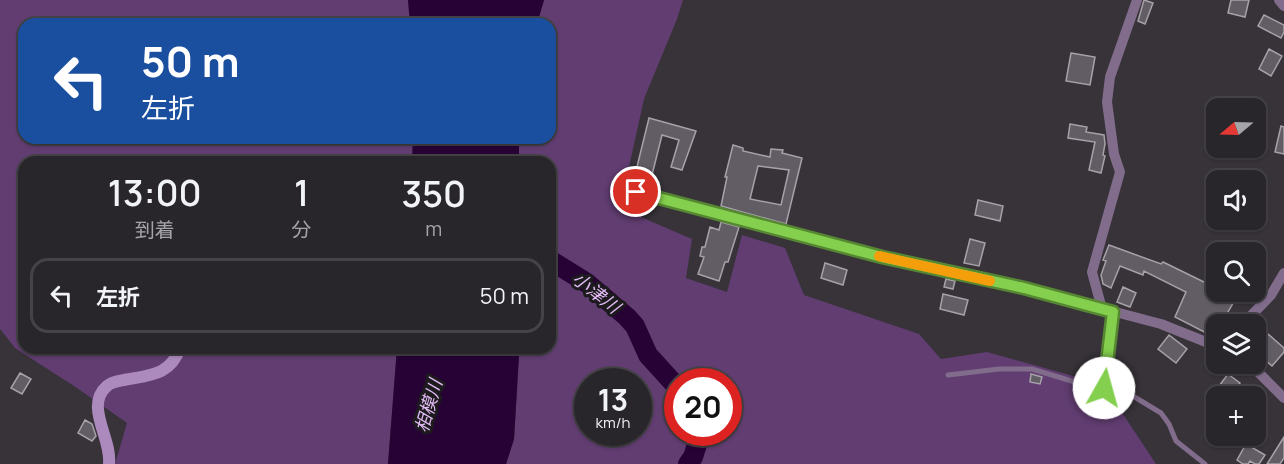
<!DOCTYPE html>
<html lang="ja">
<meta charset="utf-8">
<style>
body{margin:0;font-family:Manrope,"Noto Sans JP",sans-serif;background:#353237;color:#f1f3f6;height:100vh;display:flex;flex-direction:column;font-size:22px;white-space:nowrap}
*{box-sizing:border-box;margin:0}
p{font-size:20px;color:#a5a5a9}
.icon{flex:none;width:33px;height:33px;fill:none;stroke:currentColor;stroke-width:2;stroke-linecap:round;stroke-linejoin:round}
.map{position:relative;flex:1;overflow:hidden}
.details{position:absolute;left:18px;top:156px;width:538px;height:198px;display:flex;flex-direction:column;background:#29262b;border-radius:18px;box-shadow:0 2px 4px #0004,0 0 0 2px #454347}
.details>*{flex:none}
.banner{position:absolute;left:18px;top:18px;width:538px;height:126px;border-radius:18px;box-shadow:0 2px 4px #0004,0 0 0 2px #454347;background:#1a4fa0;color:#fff;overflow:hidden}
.needle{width:39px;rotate:251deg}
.controls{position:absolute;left:1206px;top:98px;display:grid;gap:12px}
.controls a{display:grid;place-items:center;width:60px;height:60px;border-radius:12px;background:#29262b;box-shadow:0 2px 4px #0004,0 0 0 2px #454347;font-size:30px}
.speed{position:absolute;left:574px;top:368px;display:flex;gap:12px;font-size:30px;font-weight:700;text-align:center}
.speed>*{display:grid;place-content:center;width:78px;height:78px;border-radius:50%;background:#29262b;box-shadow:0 2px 4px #0004,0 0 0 2px #454347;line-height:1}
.speed small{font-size:15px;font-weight:400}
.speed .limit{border:9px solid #d22;background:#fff;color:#111}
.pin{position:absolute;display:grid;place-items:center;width:51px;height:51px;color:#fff;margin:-26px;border:3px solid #fff;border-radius:50%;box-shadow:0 2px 6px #0007}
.me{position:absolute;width:66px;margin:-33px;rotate:7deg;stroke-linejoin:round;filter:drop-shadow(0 0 4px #0008)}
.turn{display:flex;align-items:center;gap:21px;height:126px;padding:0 24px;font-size:27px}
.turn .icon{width:78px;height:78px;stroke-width:2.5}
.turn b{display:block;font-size:42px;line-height:51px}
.eta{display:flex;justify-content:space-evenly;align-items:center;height:102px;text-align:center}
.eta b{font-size:36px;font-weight:600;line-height:42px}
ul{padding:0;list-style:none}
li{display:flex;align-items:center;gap:18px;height:75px;margin:0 12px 9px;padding:0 12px;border:3px solid #454347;border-radius:18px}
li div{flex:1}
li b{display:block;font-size:22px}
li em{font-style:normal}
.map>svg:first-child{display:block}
.green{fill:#613d71;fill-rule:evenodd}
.water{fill:#270235}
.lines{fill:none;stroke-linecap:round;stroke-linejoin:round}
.river{stroke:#270235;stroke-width:20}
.building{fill:#625d65;stroke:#a7a1a9;stroke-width:1.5;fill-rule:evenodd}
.service{stroke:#816c8c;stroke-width:5}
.minor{stroke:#816c8c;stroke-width:10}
.secondary{stroke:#ac8abd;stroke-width:12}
.route-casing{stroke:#568732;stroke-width:15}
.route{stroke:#84cf4d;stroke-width:10}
.slow{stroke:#f59e0b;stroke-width:10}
.labels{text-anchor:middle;stroke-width:6;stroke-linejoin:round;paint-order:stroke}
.water-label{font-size:18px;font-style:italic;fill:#e3bbf6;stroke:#1d1b1e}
</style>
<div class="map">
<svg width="1284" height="464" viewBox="0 0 1284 464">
<rect width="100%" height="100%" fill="#373339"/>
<!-- green -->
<path class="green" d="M0,0h408l2,24h-386v114h389l-1,24h-388v186h373l-9,116h-273l12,-41 -50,-35 -62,-40 -15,-19z
M544,0h139l-6,19 -33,80 -19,86 2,26 65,28 -6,39 41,14 15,-57 43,13 19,47 115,39 22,25 46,-7 111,31 19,22 39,59h-650l8,-25 5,-84 5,-7h26l1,-41 3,-5 -4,-9v-131h-31v-24h31v-114h-13zM588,381h51v51h-51zM678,381h51v51h-51z"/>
<!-- water -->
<path class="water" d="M408,0h136l-7,24h-127z
M413,138h106v24h-107z
M397,348h127l-5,7 -5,84 -8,25h-118z"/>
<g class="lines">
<!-- river -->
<path class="river" d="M550,260l37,23 40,34 8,9 13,29 30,33
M688,464l5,-7 8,-25"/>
</g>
<!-- building -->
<path class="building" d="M1144,0l9,3 -8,21 -7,-3z
M1231,0h18l-4,17 -17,-4z
M1264,15l20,10v7l-3,6 -23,-12z
M1269,49l13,7 -11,20 -12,-7z
M1071,53l24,4 -5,28 -24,-4z
M649,118l47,13 -14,39 -11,-3 8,-27 -17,-5 -13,52 -16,-4z
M1070,124l17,3 -1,5 18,3 1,9 -2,11 2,1 -4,17 -12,-3 6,-28 -27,-4z
M1281,126l3,1v27l-9,-2z
M733,145l10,3v3l27,6 1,-8 12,1 -1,3 20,5 -16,66 -65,-18 6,-29h-2zM758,166l31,4 -8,35 -31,-6z
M978,200l25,6 -3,15 -25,-6z
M721,222l18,5 -11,35h-3l-6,19 -21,-7 6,-17 -4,-1 2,-9h3l5,-20 9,3z
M970,239l15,4 -6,23 -15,-3z
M1109,245l52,19 2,-2 45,22 8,-16v23h9l11,7 -15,26h-5v14l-41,-21 11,-25 -42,-21 -1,4 -23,-9 -9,22 -8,-4 -2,-9 5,-14 -3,-1z
M825,263l22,7 -4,15 -22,-7z
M946,279l9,2 -2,8 -9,-2z
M1123,287l13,6 -6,14 -13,-5z
M943,294l25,6 -4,15 -24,-6z
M1268,334l16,14v4l-12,14 -16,-14v-3z
M1169,335l18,14 -11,14 -18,-14z
M20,373l11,6 -9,15 -11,-6z
M1031,374l11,3 -2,7 -10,-2z
M1228,374l12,9 -3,3 14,10h-26l-9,-6z
M85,420l7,4 4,12 -4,5 -14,-8z
M1284,437v21l-4,6h-13z
M1246,444l19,11 -6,9h-4l-5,-3 -2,3h-5l-6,-4z"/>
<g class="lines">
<!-- service -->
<path class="service" d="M948,375l51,-6h33l66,20 15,-2 10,3 38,23 8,11 7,17 29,23
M1104,388l9,-76"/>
<!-- minor -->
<path class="minor" d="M1279,0l5,6
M636,191l246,66 142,31 137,36 55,22
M1102,309l-10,-37 28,-100 -6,-18 -7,-52 3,-25 27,-77
M1243,324l28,-29 13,-22
M1247,363l12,10 25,25"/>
<!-- secondary -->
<path class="secondary" d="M109,464c3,-26 -25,-58 -2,-78 4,-4 11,-5 17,-6 25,-5 46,-4 56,-32"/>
</g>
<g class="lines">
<defs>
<path id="route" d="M636,192l246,65 142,31 89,24 -9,76"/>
</defs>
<!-- route casing -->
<use href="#route" class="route-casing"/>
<!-- route -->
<use href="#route" class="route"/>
<!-- slow -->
<path class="slow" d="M879,256l111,25"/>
</g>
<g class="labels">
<!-- water labels -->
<g class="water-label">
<text transform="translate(596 293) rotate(38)" y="6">小津川</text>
<text transform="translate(429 406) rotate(-74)" y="6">相模川</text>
</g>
</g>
</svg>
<div class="controls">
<a><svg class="needle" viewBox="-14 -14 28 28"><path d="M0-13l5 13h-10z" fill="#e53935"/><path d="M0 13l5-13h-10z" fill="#a5a5a9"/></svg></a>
<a><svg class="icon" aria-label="sound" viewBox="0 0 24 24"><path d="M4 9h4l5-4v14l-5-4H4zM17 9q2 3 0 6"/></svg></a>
<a><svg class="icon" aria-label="search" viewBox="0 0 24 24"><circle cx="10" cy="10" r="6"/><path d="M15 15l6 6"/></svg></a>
<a><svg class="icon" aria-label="layers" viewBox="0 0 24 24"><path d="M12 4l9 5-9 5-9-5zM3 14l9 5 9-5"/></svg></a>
<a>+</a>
</div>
<div class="speed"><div>13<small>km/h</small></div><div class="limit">20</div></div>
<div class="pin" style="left:636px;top:192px;background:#d93025"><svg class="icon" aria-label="arrive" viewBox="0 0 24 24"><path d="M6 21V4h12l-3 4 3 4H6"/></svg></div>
<svg class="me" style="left:1104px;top:388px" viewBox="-20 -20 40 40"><circle r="19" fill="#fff"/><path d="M0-13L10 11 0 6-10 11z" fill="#84cf4d"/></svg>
<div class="banner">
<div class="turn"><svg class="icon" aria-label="left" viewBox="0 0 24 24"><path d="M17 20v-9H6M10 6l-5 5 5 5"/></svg><div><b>50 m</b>左折</div></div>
</div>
<section class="details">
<div class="eta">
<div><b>13:00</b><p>到着</p></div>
<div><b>1</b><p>分</p></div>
<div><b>350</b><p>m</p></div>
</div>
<ul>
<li><svg class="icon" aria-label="left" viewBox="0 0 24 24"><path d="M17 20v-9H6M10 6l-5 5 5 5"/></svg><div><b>左折</b></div><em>50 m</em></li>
</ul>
</section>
</div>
